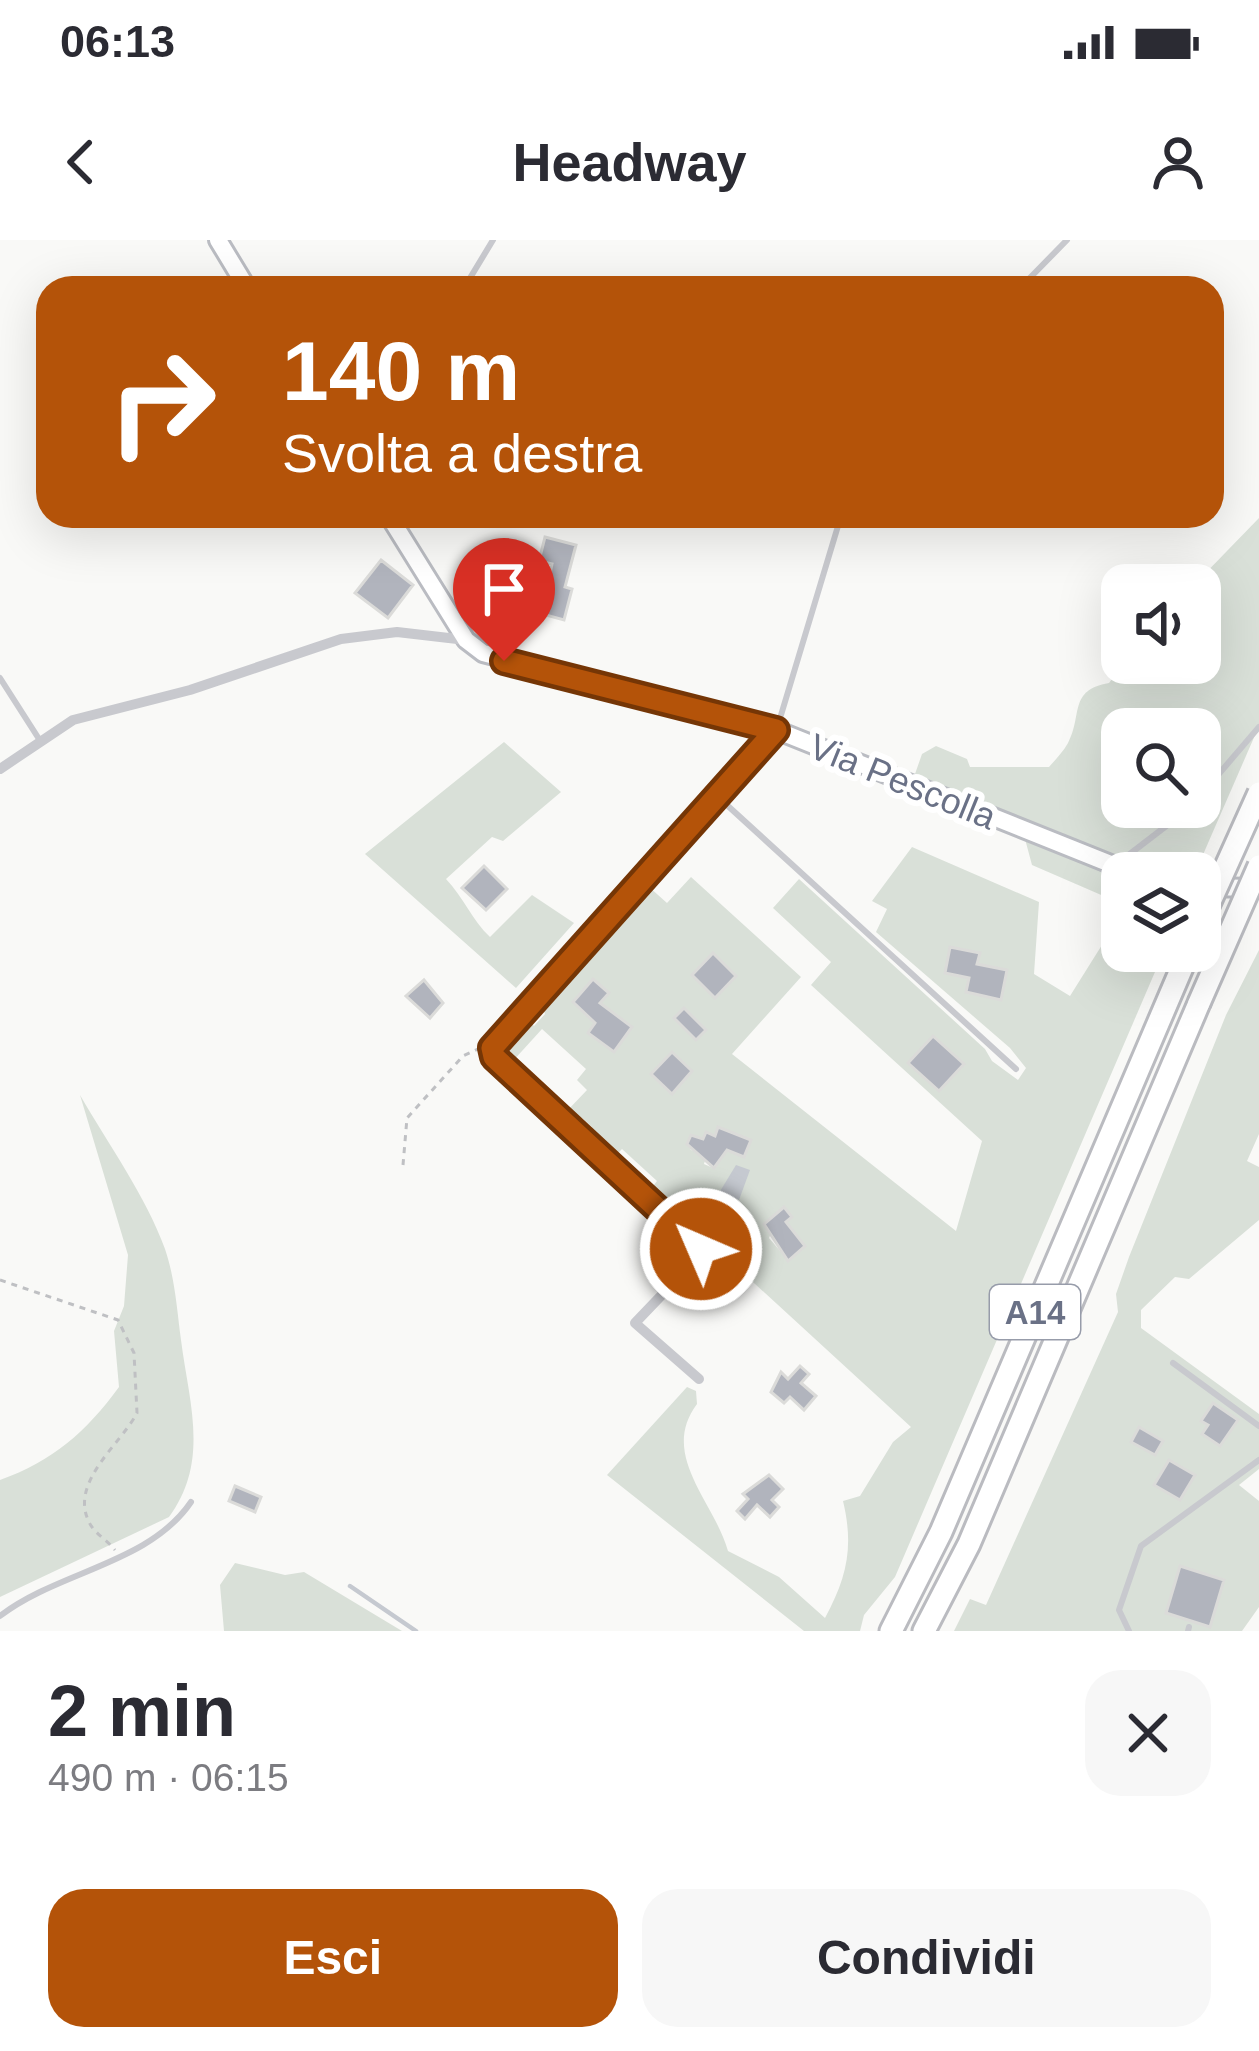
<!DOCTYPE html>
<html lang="it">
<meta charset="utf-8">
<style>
body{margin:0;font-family:Arial,sans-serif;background:#f7f7f7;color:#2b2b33;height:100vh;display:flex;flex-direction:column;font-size:45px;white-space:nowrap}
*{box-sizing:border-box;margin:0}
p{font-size:39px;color:#7c7c81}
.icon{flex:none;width:66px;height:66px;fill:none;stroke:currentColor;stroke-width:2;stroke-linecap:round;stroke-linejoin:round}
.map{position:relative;height:1391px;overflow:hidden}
.panel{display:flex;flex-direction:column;background:#fff;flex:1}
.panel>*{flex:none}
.guide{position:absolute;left:36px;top:36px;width:1188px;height:252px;border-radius:36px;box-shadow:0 12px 48px #0002;background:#b45309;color:#fff;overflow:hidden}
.controls{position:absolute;left:1101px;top:324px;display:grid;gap:24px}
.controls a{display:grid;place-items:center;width:120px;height:120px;border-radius:24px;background:#fff;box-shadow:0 12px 48px #0002;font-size:60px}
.pin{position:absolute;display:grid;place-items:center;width:102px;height:102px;color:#fff;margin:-123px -51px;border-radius:50% 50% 50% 0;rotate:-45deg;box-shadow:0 0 12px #0007}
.pin .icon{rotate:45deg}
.me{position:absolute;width:132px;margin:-66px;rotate:315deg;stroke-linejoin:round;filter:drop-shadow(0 0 9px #0008)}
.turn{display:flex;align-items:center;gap:42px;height:252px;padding:0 48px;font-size:54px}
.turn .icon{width:156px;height:156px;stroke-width:2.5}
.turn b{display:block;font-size:84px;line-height:102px}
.round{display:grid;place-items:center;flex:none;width:126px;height:126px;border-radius:36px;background:#f7f7f7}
.overview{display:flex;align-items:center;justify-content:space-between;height:204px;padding:0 48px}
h1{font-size:72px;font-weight:700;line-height:90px}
.cta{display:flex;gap:24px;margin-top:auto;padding:24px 48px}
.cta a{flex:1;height:138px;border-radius:36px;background:#b45309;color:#fff;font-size:48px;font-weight:700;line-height:138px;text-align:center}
.cta a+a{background:#f7f7f7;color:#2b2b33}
.status{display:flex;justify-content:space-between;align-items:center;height:84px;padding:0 60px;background:#fff;direction:ltr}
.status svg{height:33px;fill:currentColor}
header{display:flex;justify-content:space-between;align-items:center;height:156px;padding:0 48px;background:#fff;font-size:54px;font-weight:700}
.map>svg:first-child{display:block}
.green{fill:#d9e0d8;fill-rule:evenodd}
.water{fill:#c5c9d0}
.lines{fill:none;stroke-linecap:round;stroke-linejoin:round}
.stream{stroke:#c5c9d0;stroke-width:4.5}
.building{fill:#b1b4bd;stroke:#dbdbd9;stroke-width:3}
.secondary-casing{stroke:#babcc2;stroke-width:22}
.highway-casing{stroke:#babbc0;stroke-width:27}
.path{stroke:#bfc0c3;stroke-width:3;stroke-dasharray:6 6;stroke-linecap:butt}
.lane{stroke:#c8c9ce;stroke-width:6}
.street{stroke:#c8c9ce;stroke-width:10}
.secondary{stroke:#fff;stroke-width:16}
.highway{stroke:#fff;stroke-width:21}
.highway-bridge-casing{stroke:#babbc0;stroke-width:27;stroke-linecap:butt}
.highway-bridge{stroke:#fff;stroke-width:21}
.route-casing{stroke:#753606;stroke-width:30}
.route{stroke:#b45309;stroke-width:21}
.labels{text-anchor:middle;stroke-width:12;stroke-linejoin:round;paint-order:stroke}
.shield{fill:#fff;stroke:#979caa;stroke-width:3}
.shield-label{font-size:33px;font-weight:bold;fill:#6a7186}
.street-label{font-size:36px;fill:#6a7186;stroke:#fff}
</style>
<div class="status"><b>06:13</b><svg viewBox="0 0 49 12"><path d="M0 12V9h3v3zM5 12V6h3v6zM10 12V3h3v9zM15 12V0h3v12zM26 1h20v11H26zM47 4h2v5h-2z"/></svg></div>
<header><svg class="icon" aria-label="back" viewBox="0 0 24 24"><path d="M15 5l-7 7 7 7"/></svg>Headway<svg class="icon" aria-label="person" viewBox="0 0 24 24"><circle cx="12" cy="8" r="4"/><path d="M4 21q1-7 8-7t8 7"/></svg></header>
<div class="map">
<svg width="1259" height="1391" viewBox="0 0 1259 1391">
<rect width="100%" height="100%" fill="#f9f9f7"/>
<!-- green -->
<path class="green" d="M1259,278v208l-64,147 -58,-6 -222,-93 7,-20 14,-8 31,13 3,8h79c6,-7 14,-15 19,-24 15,-28 0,-53 41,-60l15,-20h76v-78h-6zM1122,489h78v78h-78z
M504,502l57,50 -58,49 -11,-4 -46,42c18,19 26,41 44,58l42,-42 42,28 -58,65 -151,-134z
M1025,599l97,39v26l-90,-39z
M912,607l127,55 -5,72 36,22 52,-83v38h42l-269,626 -31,38 -4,16h-56l-197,-156 80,-88 9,4 1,13c-38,51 17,97 31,147l51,26 46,41c22,-41 29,-71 18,-117l17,-5 33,-54 18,-15 -181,-166 10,-12 -14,-13 -12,12 -64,-58 7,-9 -35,-32 -9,9 -26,-24 5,-7 -10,-9 -6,6 -73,-67 -2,-10 26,-28 7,7 11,-12 -4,-11 107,-117 19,17 24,-26 110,100 -69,77 224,177 26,-90 -171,-156 20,-23 -58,-54 26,-29 186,170 7,12 26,19 8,-12 -16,-20 -134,-116 11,-23 -15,-8zM979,714l-2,10 30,6 -6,29 -34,-7zM594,739l14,14 -22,21 -13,-12zM607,768l25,19 -18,25 -25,-19zM542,789l44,40 -9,11 10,10 -21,22 -54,-50zM933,796l31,28 -24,26 -31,-27zM718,888l9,22 -14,18 -9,-4 3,-10 -16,-4 -3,-6 3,-9 12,4 3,-7 9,4zM783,966l9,11 -6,5 19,24 -17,14 -19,-22z
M1259,710v184l-12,27 12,6v53l-70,59 -14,-2 -34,33v18l118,86v55l-20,16 20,16v106l-17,24h-288l16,-32 16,6 132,-293 -2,-18 13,-37 97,-242zM1169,1220l26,15 -15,25 -25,-15zM1181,1326l43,13 -14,47z
M80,855c28,49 66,101 85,154 10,29 12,61 16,91 8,63 29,121 -12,177l-169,80v-117c53,-19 86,-48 119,-93l-5,-56 10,-25 4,-51z
M235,1323l50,12 19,-3 98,59h-178l-4,-46z"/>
<!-- water -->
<path class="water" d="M736,925l14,5 -11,30 -20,-7z"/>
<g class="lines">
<!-- stream -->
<path class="stream" d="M350,1346l66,45"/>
</g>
<!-- building -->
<path class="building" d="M545,297l31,8 -11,42 7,2 -8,31 -22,-6 10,-50 -13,-3z
M381,320l32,25 -25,33 -33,-25z
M484,626l23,23 -21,21 -24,-22z
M950,707l30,6 -3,11 30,6 -6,30 -35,-8 3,-14 -24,-5z
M713,713l23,23 -21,22 -23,-23z
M593,739l16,14 -9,10 32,24 -18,25 -26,-19 7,-10 -22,-21z
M424,740l19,23 -13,15 -24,-22z
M684,768l22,22 -10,10 -22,-22z
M933,796l31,28 -25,27 -31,-28z
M672,812l20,19 -20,23 -21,-20z
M718,887l33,13 -7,17 -17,-7 -13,18 -27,-24 4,-9 12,4 3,-7 9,4z
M784,967l8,10 -6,5 19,24 -17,15 -24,-37z
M800,1126l9,8 -8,9 15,13 -12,14 -14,-13 -6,6 -13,-11 10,-20 7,7z
M1213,1163l25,17 -18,26 -18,-12 6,-9 -7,-4z
M1139,1187l24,14 -8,14 -24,-13z
M1169,1220l26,15 -15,25 -26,-15z
M769,1235l14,14 -11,11 7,7 -9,10 -13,-12 -12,14 -8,-8 11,-12 -5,-5z
M235,1246l26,11 -6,15 -26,-11z
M1180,1326l44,14 -14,47 -44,-14z"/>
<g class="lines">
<defs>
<path id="secondary" d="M218,0l29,48
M389,276l77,124 17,13 293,77 357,143
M1200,647l59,1"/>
<path id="highway" d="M891,1391l50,-99 248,-581
M924,1391l45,-87 230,-541"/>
</defs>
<!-- secondary casing -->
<use href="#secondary" class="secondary-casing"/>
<!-- highway casing -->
<use href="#highway" class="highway-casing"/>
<!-- path -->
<path class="path" d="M403,925l4,-47 56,-62 15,-7
M0,1040l118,40 16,33 3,60c-16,31 -68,69 -48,109 5,11 18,18 26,28"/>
<!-- lane -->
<path class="lane" d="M464,48l29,-48
M1020,48l47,-48
M0,438l39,61
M778,485l63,-209
M717,556l299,273
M1200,556l59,-69
M1118,623l73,-56
M701,1009l17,8 10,-9
M1173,1123l86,63
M0,1376c58,-45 149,-52 191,-114
M1129,1391l-10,-21 22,-64 118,-86
M1188,1391l1,-4"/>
<!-- street -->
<path class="street" d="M0,529l73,-49 117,-30 151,-51 56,-7 69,8
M699,1139l-64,-56 65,-68 -1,-12 -205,-186 -2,-8 284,-319"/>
<!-- secondary -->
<use href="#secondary" class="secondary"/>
<!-- highway -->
<use href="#highway" class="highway"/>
<defs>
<path id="highway-bridge" d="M1200,684l59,-131
M1199,763l60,-137"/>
</defs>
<!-- highway-bridge casing -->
<use href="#highway-bridge" class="highway-bridge-casing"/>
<!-- highway-bridge -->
<use href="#highway-bridge" class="highway-bridge"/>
</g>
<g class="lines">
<defs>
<path id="route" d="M504,421l272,69 -284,318 2,9 207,192"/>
</defs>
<!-- route casing -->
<use href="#route" class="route-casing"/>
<!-- route -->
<use href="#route" class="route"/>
</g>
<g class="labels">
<!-- shield labels -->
<rect class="shield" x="990" y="1045" width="90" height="54" rx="9"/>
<g class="shield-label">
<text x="1035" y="1084">A14</text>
</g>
<!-- street labels -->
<g class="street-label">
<text transform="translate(903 541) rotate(22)" y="13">Via Pescolla</text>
</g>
</g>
</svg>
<div class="controls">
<a><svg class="icon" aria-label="sound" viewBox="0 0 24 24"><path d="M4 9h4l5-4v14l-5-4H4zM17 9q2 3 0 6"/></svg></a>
<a><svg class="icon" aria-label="search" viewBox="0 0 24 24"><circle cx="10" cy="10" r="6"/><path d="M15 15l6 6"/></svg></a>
<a><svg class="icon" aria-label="layers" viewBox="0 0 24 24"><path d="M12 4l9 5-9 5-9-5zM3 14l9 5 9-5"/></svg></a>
</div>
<div class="pin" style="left:504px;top:421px;background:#d93025"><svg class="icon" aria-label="arrive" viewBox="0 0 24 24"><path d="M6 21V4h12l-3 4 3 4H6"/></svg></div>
<svg class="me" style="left:701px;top:1009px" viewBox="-20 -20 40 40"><circle r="17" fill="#b45309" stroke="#fff" stroke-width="3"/><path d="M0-11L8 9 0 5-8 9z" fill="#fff"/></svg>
<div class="guide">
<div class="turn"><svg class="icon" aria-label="right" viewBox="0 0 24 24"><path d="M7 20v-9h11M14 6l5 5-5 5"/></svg><div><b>140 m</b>Svolta a destra</div></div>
</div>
</div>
<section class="panel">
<div class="overview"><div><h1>2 min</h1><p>490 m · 06:15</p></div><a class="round"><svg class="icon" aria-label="close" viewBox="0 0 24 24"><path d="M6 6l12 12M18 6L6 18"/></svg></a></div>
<div class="cta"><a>Esci</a><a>Condividi</a></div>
</section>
